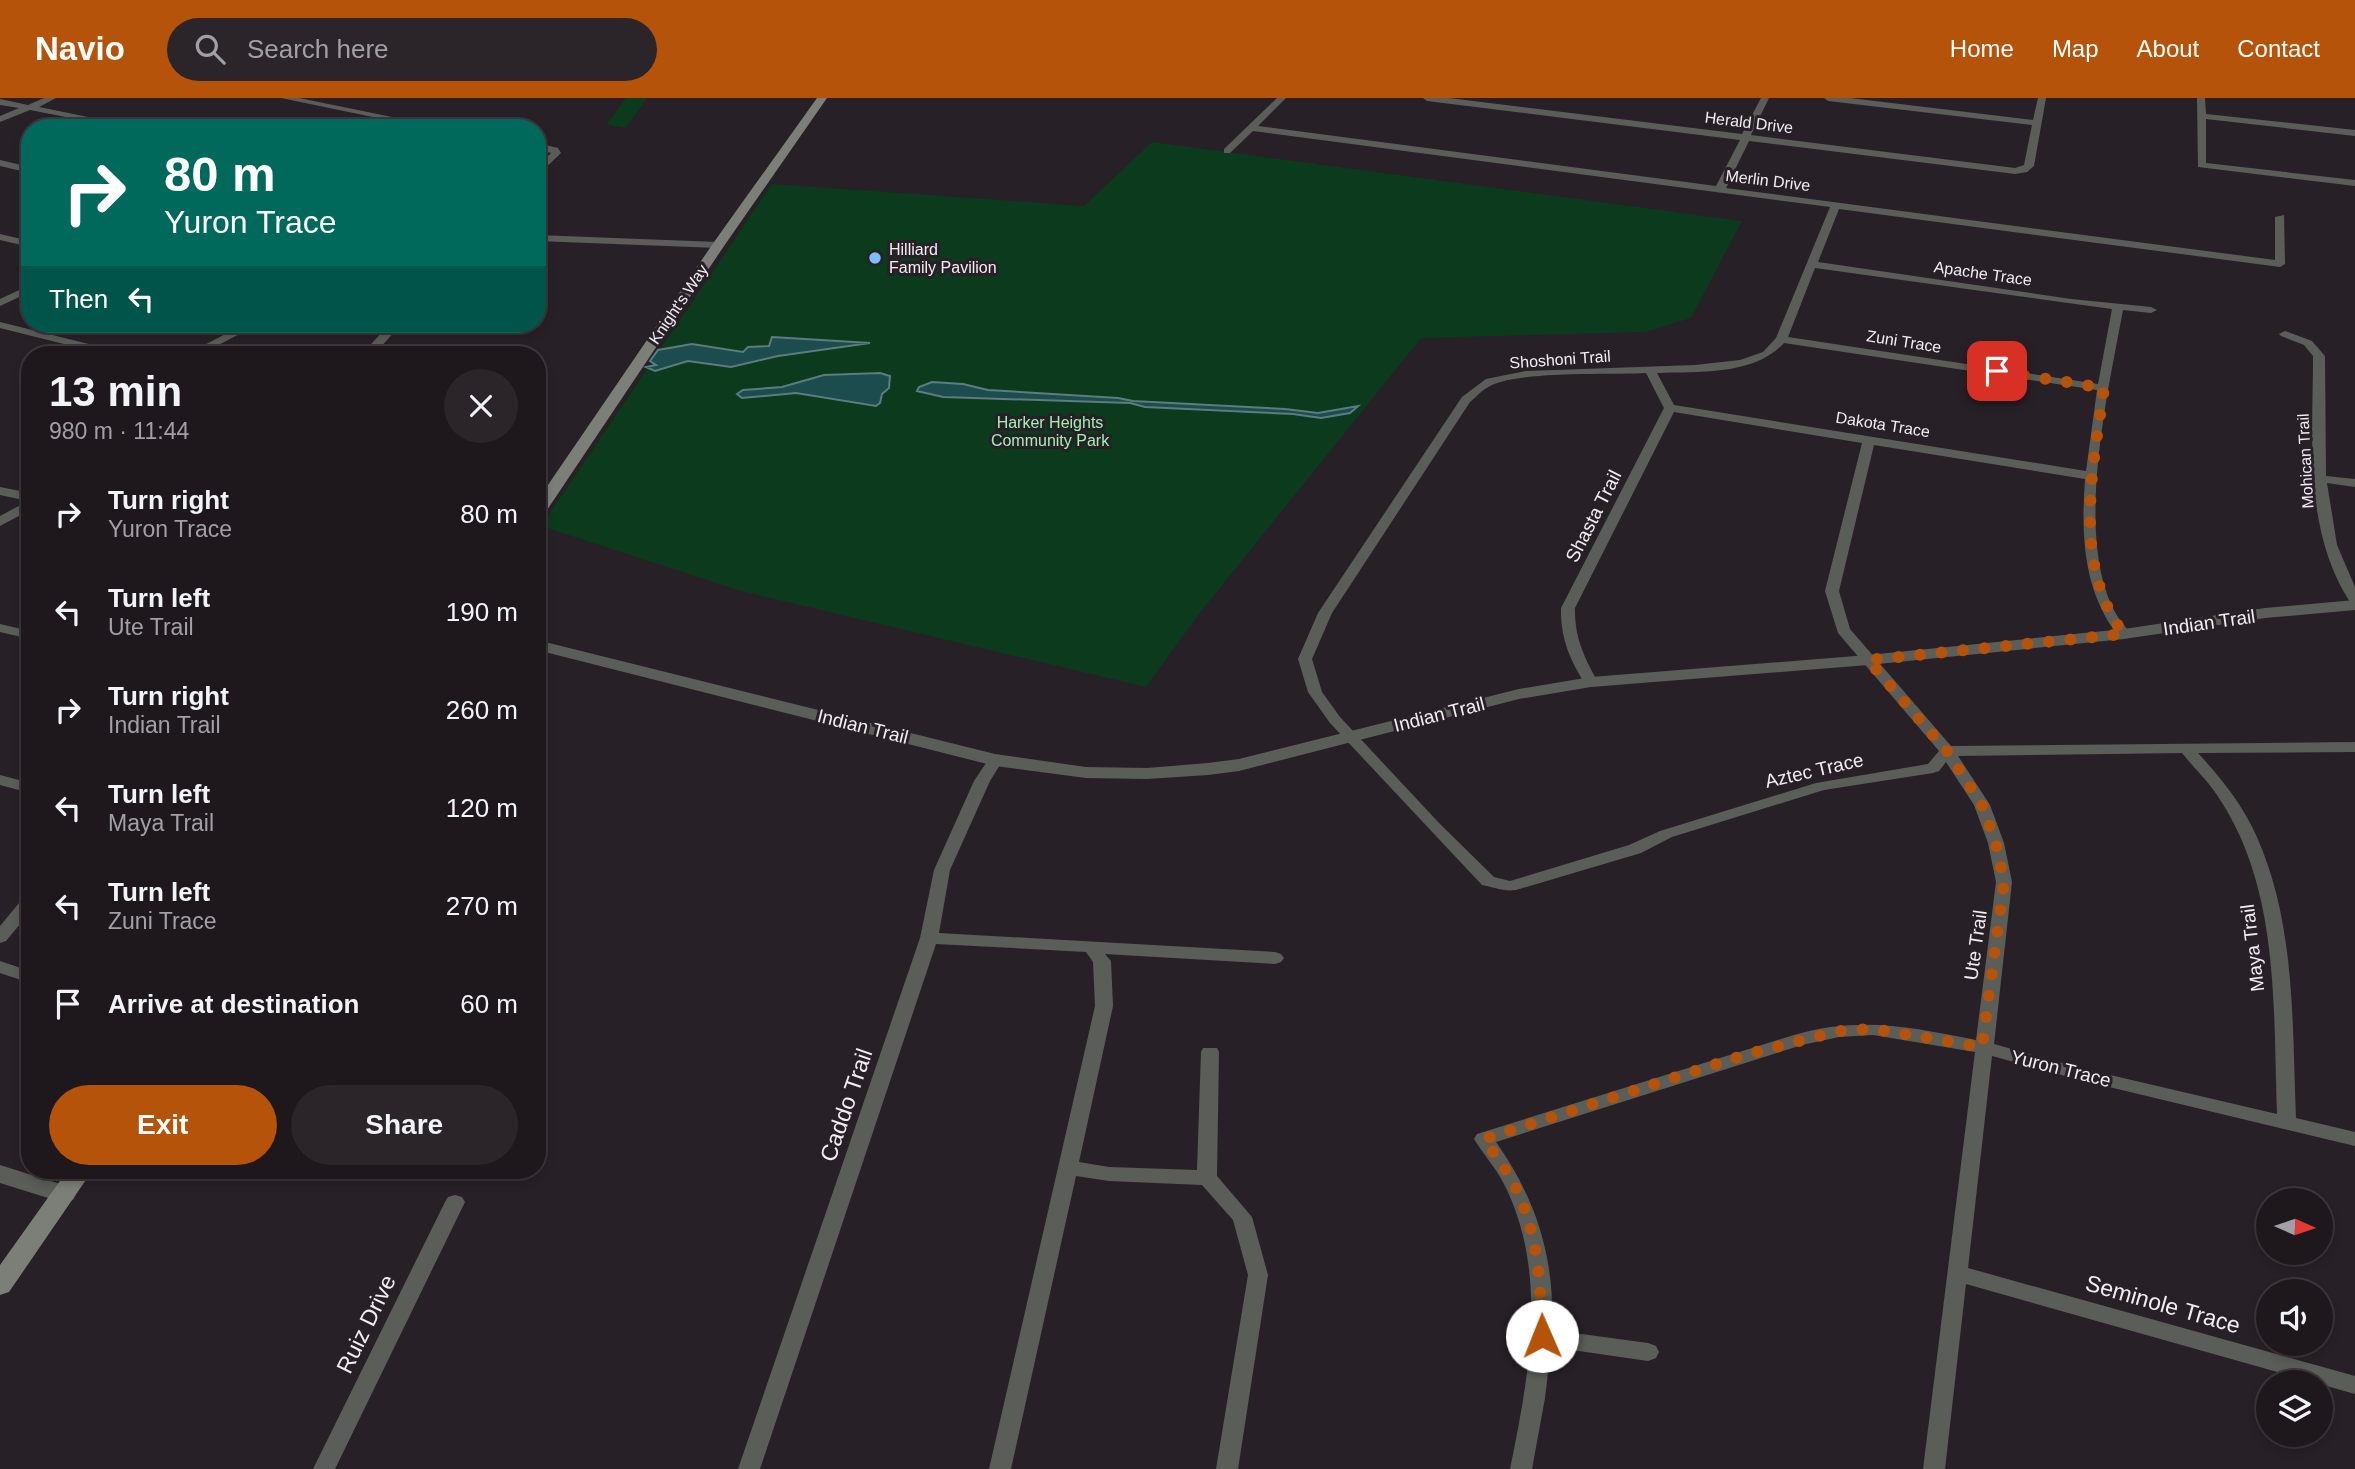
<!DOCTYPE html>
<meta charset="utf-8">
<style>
body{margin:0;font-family:Arial,sans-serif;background:#2b252a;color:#f1f3f6;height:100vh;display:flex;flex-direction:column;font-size:26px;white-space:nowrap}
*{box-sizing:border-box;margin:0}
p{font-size:23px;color:#a1a0a4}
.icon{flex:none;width:38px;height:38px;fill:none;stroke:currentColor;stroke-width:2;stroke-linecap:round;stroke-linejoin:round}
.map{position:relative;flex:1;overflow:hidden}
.panel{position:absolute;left:21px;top:248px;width:525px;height:833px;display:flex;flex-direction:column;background:#1e181d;border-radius:28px;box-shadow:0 4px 10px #0003,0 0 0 2px #3c373b}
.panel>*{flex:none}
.top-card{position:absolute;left:21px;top:21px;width:525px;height:214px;border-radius:28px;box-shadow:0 4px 10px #0003,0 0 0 2px #3c373b;background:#00695c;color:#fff;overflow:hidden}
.needle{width:46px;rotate:93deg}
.controls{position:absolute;left:2256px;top:1090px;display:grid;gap:14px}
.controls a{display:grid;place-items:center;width:77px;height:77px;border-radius:50%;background:#1e181d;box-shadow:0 4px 10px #0003,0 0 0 2px #3c373b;font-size:35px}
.pin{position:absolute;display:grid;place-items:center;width:60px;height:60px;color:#fff;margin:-30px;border-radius:14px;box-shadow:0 4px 10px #0006}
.me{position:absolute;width:77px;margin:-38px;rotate:359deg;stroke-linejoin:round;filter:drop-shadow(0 0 5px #0008)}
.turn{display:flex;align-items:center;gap:24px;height:147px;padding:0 28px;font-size:32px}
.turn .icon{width:91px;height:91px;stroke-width:2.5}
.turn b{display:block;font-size:49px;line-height:60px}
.then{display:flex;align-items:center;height:66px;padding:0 28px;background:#0003;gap:14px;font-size:26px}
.round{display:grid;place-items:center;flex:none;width:74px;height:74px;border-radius:37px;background:#2b252a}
.headline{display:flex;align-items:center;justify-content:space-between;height:119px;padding:0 28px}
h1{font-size:42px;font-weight:600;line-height:52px}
.action{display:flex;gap:14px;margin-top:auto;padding:14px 28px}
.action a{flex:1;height:80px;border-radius:42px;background:#b45309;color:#fff;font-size:28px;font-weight:600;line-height:80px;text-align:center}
.action a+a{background:#2b252a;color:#f1f3f6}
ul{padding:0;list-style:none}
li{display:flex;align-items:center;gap:21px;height:98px;padding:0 28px}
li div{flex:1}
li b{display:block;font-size:26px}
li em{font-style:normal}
header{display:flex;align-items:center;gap:42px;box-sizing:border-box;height:98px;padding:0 35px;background:#b45309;color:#fff}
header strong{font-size:33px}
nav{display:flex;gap:38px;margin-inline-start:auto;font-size:24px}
.search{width:490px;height:63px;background:#2b252a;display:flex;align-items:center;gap:18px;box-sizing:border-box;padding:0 24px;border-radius:38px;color:#a1a0a4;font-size:26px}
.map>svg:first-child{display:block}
.green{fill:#0b3a1c}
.water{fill:#1c4c4e;stroke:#5c7c7f;stroke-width:2}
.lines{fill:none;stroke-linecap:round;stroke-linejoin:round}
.minor{fill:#5b5e58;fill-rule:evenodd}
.tertiary{fill:#5b5e58;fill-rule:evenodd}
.secondary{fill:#7b7f77;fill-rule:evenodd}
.route{stroke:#b45309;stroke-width:12;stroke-dasharray:0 21.6}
.poi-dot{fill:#7fbdfa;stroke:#282027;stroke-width:2.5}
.labels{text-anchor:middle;stroke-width:6;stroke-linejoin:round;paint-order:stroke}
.far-street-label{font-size:16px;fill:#f2edf2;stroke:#282027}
.far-poi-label{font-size:16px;fill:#f2edf2;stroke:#282027;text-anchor:start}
.far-park-label{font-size:16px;fill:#a1f1b4;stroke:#282027}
.street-label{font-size:19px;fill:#f2edf2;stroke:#282027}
.near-street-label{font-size:23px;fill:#f2edf2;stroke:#282027}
</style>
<header>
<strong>Navio</strong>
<div class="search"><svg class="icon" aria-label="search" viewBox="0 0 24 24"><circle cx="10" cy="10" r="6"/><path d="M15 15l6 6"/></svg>Search here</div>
<nav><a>Home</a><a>Map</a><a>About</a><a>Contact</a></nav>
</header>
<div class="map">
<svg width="2355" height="1371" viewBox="0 0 2355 1371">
<rect width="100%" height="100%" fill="#282027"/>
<!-- green -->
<path class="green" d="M626,0h21l-21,30 -20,-3z
M1152,44l590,79 -51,97 -46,14 -224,6 -222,276 -53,73 -405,-96 -200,-65 231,-342 312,22z"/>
<!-- water -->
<path class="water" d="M772,239l98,6 -92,13 -47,11 -43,-6 -33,10 -9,-4 10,-2 -6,-4 8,-11 34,-6 51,8 5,-5 21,-1z
M880,275l10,3 -1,12 -7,6 -2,9 -4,3 -80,-13 -54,5 -5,-4 6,-4 39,-3 42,-12z
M932,284l31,2 25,6 130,8 15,3 152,8 33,4 40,-7 -8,7 -29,5 -28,-4 -148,-7 -15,-4 -187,-6 -26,-6 2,-4z"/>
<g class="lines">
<!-- minor -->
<path class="minor" d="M44,0h12l-17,9 103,21h-20l-92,-18 -30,12v-6l19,-8 -19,-3v-6l28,6z
M281,0h18l147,30h-20z
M1277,0h9l-28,28 458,60 24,-46 -313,-39 -4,-3h26l293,36 19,-36h8l-18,37 264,33 9,-3 8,-40 -204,-24 -4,-3h26l183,22 5,-22h8l-12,68 -7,6 -12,2 -266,-33 -23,47 549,72v-43l9,-2 1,49 -5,3 -441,-58 -21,53 253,37 80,8 6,3 -6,3 -28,-3c-15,82 -49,226 -8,302 4,8 11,15 16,22l-2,3h-10c-36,-46 -38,-101 -34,-158l-211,-34 -35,146 11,38 101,117 404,-4v10l-157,1c23,25 44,51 58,82 40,88 36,189 40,283l59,14v14l-279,-67 -84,-23 -24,212 387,108v18l-389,-110 -21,185h-22l52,-417 -102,-17 -34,2 -37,8 -306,97c41,58 59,117 56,188l96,13 8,3 3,6 -3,6 -8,3 -97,-14 -6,51 -13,71h-22c19,-93 39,-196 -6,-285 -8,-16 -21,-30 -30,-45l3,-5 317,-99c66,-19 116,-8 182,5l20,-158 -8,-39 -14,-38 -28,-43 -7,9 -6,2 -109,17 -152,47 -31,16 -125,37c-11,2 -23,-3 -34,-5l-152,-162 -22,-31 -10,-33 20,-46 144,-216 24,-18 40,-8 169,-6 45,-5 23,-8 13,-14 54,-131 -577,-76 -23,22h-6v-4zM1815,170l297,41 -14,75 -310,-47zM1784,245l313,47 -11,81 -412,-66 -17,-32c42,-2 96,3 127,-30zM1646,275l18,35 -103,200c-1,29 9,53 25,77h10l2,-3c-14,-24 -24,-46 -23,-74l99,-196 188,31 -37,148 13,42 101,118 -11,13 -112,19 -156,48 -31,14 -119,36 -16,-4 -54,-53 -100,-107 -18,-25 -10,-33 20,-46 138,-211c7,-6 13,-13 22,-17 29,-14 118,-10 154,-12zM2182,655c12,15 27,29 37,45 61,92 54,210 58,316l-201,-47 -82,-23 18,-162 -8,-39 -14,-38 -32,-49z
M2197,0h8l1,16 149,16v6l-149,-17v44l149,17v6l-157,-19z
M537,45l21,5 3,5 -24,23v-9l14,-14 -14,-4z
M0,62l30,7v6l-30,-7z
M0,136l30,7v6l-30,-7z
M537,137l181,7 5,3 -5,3 -181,-7z
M30,187v7l-30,14v-7z
M0,224l125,31 2,2h-19l-108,-27z
M245,226h14l-60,31h-14z
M366,226h36l-29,31h-12l25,-27 -15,-1z
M2285,233l27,10 13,15 1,120 29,3v8l-28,-4 10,62 18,42v16l-5,-1c-47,-73 -37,-163 -37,-246l-9,-11 -23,-9 -2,-2z
M0,389l30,6v17l-30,16v-10l28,-15 -28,-6z
M0,526l30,7v8l-30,-7z
M995,657l8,5 -13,21 -40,89 -11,63 336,19 6,2 3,4 -3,4 -6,2 -170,-10 6,7 2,45 -34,156 30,5 88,3 4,-118 2,-4h14l2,4 -2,124 35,41 16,58 -30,194h-22l32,-194 -15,-55 -31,-35 -93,-4 -33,-5 -65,293h-22l106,-463 -2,-44 -7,-10 -150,-8 -176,525h-22l182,-531 14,-68 40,-89 16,-24z
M0,677l30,8v10l-30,-8z
M30,798v16l-24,29 -6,2v-17l24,-29z
M0,863l30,10v12l-30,-10z
M455,1097l7,2 3,5 -130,267h-22l132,-267 3,-5z"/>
<!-- tertiary -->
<path class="tertiary" d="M2355,502v10l-90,8 -141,21 -256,26 -277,22 -72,12 -280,72 -31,4 -61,4 -61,-1 -91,-12 -458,-116v-10l458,114 91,13 61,1 61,-5 31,-4 280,-70 72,-12 277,-22 256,-26 141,-21z
M0,1067l73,23 3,6 -3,6 -9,3 -64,-20z"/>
<!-- secondary -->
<path class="secondary" d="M817,0h10l-103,148 -181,270 -6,2v-17l177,-259z
M67,1073h25l-83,121 -9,3v-30z"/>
</g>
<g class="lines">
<!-- route -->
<path class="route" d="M1542,1238c-1,-51 -4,-105 -28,-152 -8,-15 -20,-30 -30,-45l264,-85 91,-23 34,-2 109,18 22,-165 -8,-38 -14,-39 -35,-54 -79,-91 256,-26c-53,-69 -31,-167 -20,-246l-107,-17"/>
</g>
<!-- markers -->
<circle class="poi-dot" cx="875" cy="160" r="7"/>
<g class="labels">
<!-- far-street labels -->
<g class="far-street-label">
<text transform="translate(1749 24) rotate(7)" y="6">Herald Drive</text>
<text transform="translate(1768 82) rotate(7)" y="6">Merlin Drive</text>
<text transform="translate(1983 175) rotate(8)" y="6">Apache Trace</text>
<text transform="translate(678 206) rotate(-56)" y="6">Knight's Way</text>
<text transform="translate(1904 243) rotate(9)" y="6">Zuni Trace</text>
<text transform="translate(1560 261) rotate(-4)" y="6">Shoshoni Trail</text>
<text transform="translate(1883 326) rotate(9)" y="6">Dakota Trace</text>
<text transform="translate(2305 363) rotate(-93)" y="6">Mohican Trail</text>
</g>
<!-- far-poi labels -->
<g class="far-poi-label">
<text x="889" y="157">Hilliard<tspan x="889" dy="18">Family Pavilion</tspan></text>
</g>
<!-- far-park labels -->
<g class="far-park-label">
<text x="1050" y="330">Harker Heights<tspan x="1050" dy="18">Community Park</tspan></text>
</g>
<!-- street labels -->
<g class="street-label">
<text transform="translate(1593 418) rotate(-63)" y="7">Shasta Trail</text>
<text transform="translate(2209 524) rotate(-8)" y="7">Indian Trail</text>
<text transform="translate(1439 616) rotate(-14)" y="7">Indian Trail</text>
<text transform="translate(863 628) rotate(14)" y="7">Indian Trail</text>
<text transform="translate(1814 672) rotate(-13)" y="7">Aztec Trace</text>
<text transform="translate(1975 847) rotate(-82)" y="7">Ute Trail</text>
<text transform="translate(2252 850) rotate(-97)" y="7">Maya Trail</text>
<text transform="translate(2061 970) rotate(14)" y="7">Yuron Trace</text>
</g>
<!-- near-street labels -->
<g class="near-street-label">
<text transform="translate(846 1007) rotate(-71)" y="8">Caddo Trail</text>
<text transform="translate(2163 1206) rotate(16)" y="8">Seminole Trace</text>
<text transform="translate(366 1226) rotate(-64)" y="8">Ruiz Drive</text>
</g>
</g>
</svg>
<div class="controls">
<a><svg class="needle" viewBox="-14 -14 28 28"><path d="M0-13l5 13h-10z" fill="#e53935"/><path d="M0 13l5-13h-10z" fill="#a1a0a4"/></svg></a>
<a><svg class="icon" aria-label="sound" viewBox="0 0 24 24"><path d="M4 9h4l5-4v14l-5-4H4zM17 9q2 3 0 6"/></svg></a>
<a><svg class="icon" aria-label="layers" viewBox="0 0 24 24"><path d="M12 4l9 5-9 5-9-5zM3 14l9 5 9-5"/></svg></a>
</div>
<div class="pin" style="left:1997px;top:273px;background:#d93025"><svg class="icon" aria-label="arrive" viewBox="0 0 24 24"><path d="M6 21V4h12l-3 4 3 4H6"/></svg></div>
<svg class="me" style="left:1542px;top:1238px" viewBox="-20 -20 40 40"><circle r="19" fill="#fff"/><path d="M0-13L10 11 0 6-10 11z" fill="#b45309"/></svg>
<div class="top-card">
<div class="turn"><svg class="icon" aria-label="right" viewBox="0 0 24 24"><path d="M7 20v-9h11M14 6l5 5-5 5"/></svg><div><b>80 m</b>Yuron Trace</div></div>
<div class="then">Then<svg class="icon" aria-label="left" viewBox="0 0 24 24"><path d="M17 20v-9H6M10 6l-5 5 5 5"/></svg></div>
</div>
<section class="panel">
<div class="headline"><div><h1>13 min</h1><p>980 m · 11:44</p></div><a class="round"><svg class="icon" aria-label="close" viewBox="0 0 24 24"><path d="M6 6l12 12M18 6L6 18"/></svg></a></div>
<ul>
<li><svg class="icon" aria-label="right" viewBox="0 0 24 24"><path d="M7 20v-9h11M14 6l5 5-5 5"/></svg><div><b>Turn right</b><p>Yuron Trace</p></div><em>80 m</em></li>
<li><svg class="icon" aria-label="left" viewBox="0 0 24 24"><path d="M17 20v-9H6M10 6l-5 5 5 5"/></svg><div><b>Turn left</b><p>Ute Trail</p></div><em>190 m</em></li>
<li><svg class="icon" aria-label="right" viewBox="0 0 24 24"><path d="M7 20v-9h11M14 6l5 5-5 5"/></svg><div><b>Turn right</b><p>Indian Trail</p></div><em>260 m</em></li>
<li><svg class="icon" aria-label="left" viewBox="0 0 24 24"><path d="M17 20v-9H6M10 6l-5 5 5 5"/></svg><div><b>Turn left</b><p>Maya Trail</p></div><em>120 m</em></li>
<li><svg class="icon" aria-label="left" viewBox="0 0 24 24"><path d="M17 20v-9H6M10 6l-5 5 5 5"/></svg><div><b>Turn left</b><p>Zuni Trace</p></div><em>270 m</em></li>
<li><svg class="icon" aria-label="arrive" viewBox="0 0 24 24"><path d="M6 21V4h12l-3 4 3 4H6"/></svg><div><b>Arrive at destination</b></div><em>60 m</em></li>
</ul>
<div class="action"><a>Exit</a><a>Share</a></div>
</section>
</div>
